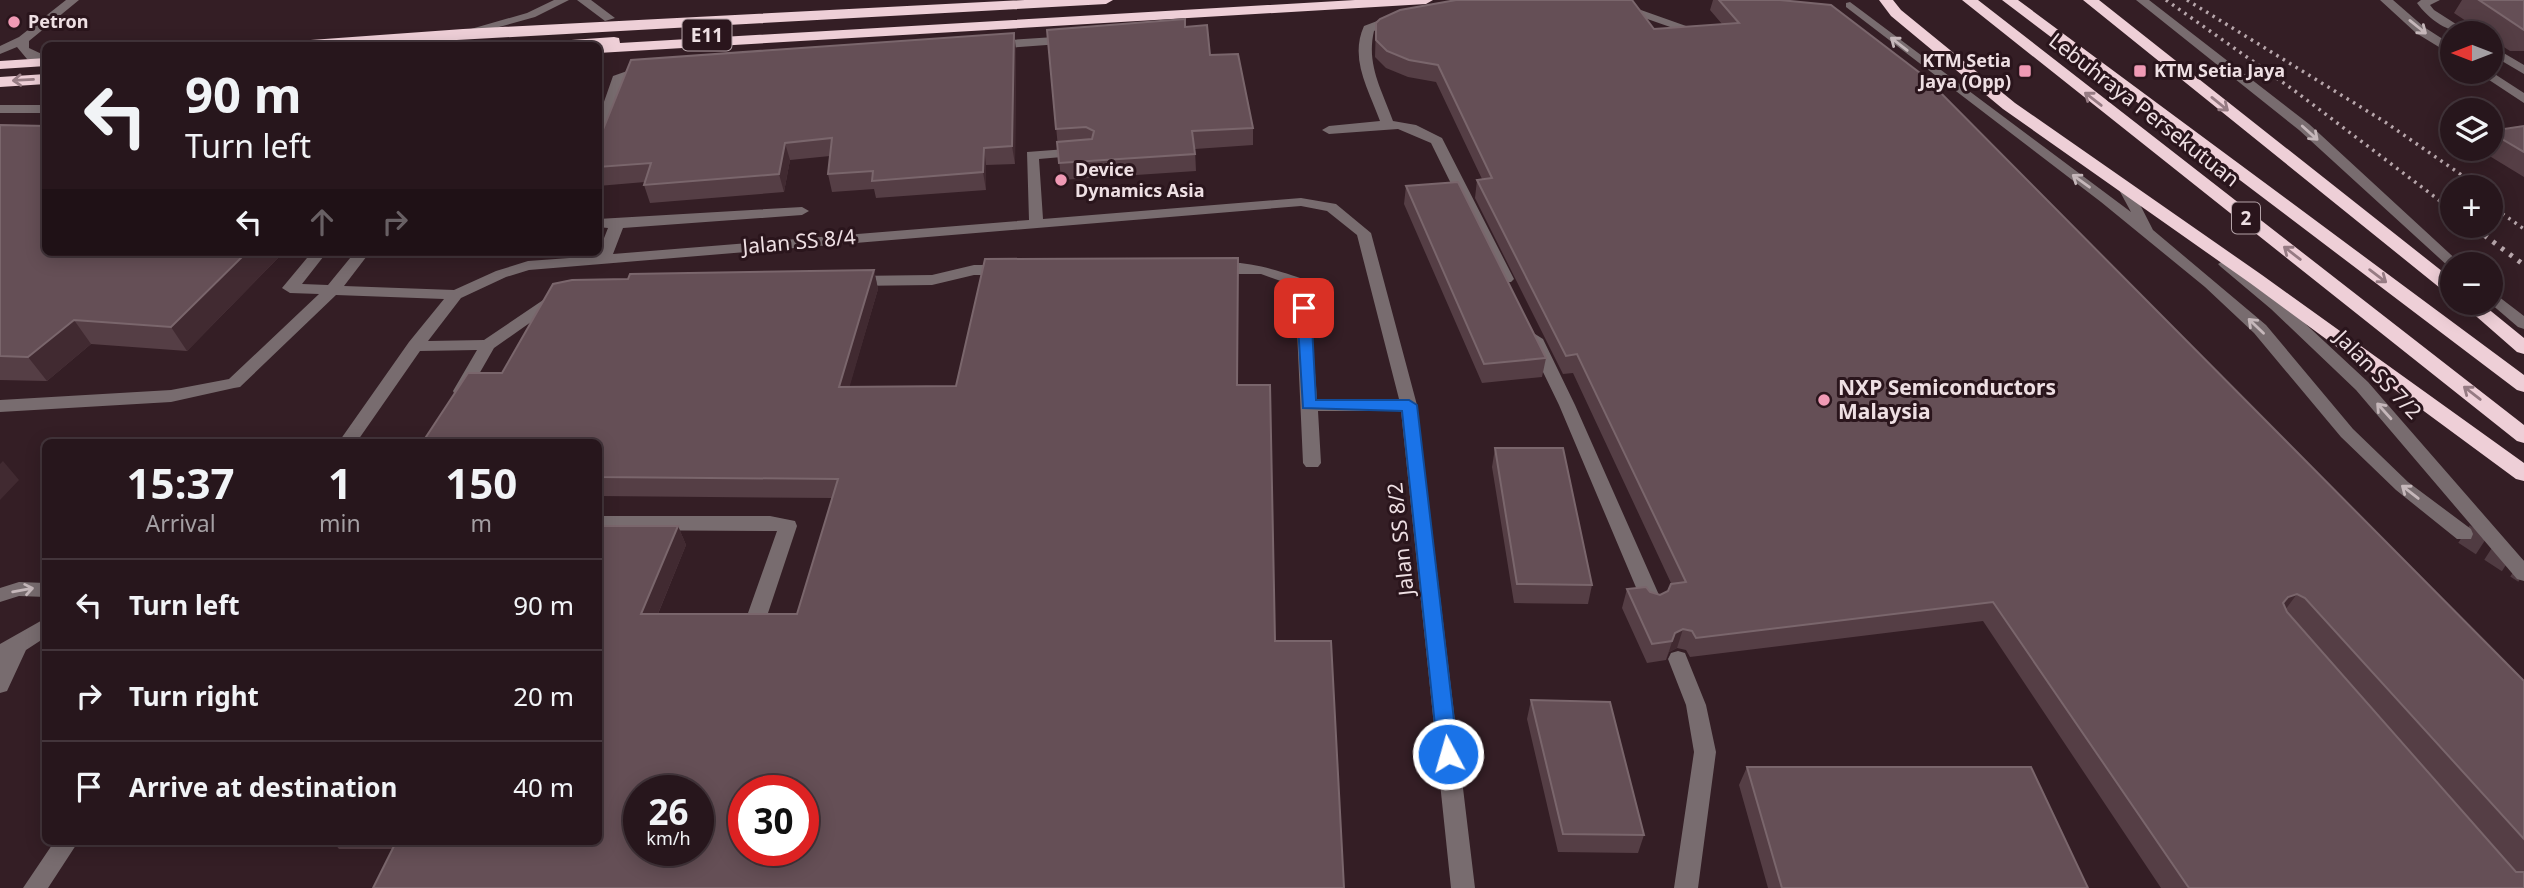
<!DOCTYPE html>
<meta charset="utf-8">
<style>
body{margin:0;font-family:"Noto Sans",sans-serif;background:#332329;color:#f1f3f6;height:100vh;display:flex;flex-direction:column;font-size:26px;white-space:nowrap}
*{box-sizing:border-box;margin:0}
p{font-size:23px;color:#a49fa3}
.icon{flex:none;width:38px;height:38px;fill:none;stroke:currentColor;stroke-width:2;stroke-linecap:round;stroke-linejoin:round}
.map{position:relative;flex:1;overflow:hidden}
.side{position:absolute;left:42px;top:439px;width:560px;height:406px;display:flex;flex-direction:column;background:#27161c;border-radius:10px;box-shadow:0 4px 18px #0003,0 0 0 2px #43353b}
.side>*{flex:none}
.guide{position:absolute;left:42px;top:42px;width:560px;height:214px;border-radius:10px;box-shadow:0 4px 18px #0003,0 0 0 2px #43353b;background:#27161c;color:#f1f3f6;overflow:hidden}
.needle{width:46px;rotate:270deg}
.tools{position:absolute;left:2440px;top:21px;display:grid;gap:14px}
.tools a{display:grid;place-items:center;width:63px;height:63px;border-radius:50%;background:#27161c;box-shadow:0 4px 18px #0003,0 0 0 2px #43353b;font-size:35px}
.speed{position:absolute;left:623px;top:775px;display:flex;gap:14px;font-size:35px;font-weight:700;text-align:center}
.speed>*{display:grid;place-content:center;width:91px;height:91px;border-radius:50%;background:#27161c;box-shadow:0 4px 18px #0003,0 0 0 2px #43353b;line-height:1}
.speed small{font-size:18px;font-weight:400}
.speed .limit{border:10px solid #d22;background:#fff;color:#111}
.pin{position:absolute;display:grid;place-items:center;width:60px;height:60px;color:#fff;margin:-30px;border-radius:14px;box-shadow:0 4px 10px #0006}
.me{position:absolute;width:77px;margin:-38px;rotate:354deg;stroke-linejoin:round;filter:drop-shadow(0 0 5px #0008)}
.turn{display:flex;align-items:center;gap:24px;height:147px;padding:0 28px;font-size:32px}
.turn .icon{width:91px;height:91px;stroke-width:2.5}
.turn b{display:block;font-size:49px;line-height:60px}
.lanes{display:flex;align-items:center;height:66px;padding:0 28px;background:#0003;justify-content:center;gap:35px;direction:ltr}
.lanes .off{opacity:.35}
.eta{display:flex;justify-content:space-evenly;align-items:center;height:119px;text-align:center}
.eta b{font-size:42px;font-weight:700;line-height:49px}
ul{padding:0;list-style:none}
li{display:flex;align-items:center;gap:21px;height:91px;padding:0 28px;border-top:2px solid #43353b}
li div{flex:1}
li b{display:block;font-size:26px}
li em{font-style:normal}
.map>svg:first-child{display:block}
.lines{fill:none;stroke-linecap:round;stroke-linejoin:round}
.minor-tunnel{stroke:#503b42;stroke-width:21;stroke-dasharray:21 10;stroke-linecap:butt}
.minor{fill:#786c6f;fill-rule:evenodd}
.highway{fill:#eecfd7;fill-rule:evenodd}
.rail-far1{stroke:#b7a6ab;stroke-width:3.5;stroke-dasharray:2.5 5;stroke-linecap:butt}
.rail{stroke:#b7a6ab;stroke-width:5;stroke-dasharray:3.5 7;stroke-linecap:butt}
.wall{fill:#553e45;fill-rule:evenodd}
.shaded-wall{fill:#412a31}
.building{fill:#654f56;stroke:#7a666c;stroke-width:2;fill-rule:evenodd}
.oneway{stroke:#c5b7ba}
.oneway2{stroke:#967b83}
.route{fill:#1a73e8;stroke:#114b97;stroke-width:2}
.poi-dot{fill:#f09ab5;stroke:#2a151c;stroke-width:2.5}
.labels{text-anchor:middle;stroke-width:6;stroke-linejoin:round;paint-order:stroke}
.far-poi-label{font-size:18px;font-weight:bold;fill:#eedfe3;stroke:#2a151c;text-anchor:start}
.shield{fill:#2a151c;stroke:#b3a2a7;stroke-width:2}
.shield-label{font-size:19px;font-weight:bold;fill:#eedfe3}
.street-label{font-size:21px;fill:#eedfe3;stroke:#2a151c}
.poi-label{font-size:21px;font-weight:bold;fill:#eedfe3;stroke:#2a151c;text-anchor:start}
</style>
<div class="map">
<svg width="2524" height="888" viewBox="0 0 2524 888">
<rect width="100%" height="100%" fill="#341e25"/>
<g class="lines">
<!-- minor-tunnel -->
<path class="minor-tunnel" d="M2464,534l60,39"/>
<!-- minor -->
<path class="minor" d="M66,0h13l-50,41v7l17,8v8l-19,-5 -10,-12 -17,7v-8l19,-9z
M554,0h15l-34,17 -72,20 -6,-4 70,-20z
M577,0h14l24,18 -10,3z
M2136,0h13l160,124 152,140 -12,3 -150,-137z
M2380,0h13l31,27 28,18v10l-36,-22z
M2421,0h19l-10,5 4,5 36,23c-20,1 -41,-13 -53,-30z
M1850,2l281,210 -13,-24 2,-3h10l23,45 113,95 87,104 55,53 63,47 2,5 -2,5h-14l-61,-49 -55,-53 -87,-104 -49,-46 -104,-85 -255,-195v-4z
M1616,4h8l79,28 -10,3 -77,-27z
M1393,15l10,3 -29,13c-8,34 8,59 19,90l23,4 26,13 72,141 -3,3h-10l-3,-3 -67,-136 -33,-14 -69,5 -7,-4 7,-4 51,-5c-11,-31 -31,-62 -16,-95z
M1070,36l6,4 -2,3 -81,6 -6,-4 6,-4z
M2490,45l34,20v9l-34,-20z
M647,64l6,4 -2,3 -26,7 -20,63 -7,4v-26l15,-43z
M2490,71l34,22v10l-47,-31z
M0,105h46v8h-46z
M1080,148l7,4 -2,3 -46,4 4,60 258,-21 35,6 35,29 46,172 58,483h-24l-50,-477h-83l3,52 -3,4h-12l-3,-4 -8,-177 -34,-12h-46l-8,-5c19,-17 80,4 101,12l9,118h82l-42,-164 -30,-24 -26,-5 -772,64 -23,7 -45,21 -33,43 56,-1 71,-48h10l3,3 -3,3 -71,50 -27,47h-12l-2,-4 24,-41 -57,1 -64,92h-18l71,-101 35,-43 -108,-4 -96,92 -6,1 -63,14 -171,10v-12l171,-10 58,-11 90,-85 -29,-1 -8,-5 30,-36h15l-25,32 26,1 27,-33h15l-26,34 110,4 42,-19 32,-10 69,-5 11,-28 -10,-1v-8l204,-12 7,4 -7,4 -179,13 -10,26 416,-34 -2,-68z
M2226,259l57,44 85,79 156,179v20l-7,-2 -161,-189 -85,-81 -50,-42 -3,-3z
M974,265h31l8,5 -8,5h-31l-42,10 -79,1 -8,-5 8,-5 79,-1z
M2490,290l34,26v13l-6,-2 -28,-24z
M1535,334l8,5 32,66 88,199 -3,5 -7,3 -7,-3 -3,-5 -84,-199 -32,-66z
M598,516h172l25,5 2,5 -29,87 -3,5 -7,3 -7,-3 -3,-5 29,-82 -179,-1z
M19,582l27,1v14l-27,-1 -19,6v-14z
M46,618v19l-20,13 -19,41 -7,2v-49z
M1678,651l7,2 21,52 10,47 -18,136h-24l20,-136 -8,-47 -18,-46 3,-6z
M54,842h24l-30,46h-25z"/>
<!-- highway -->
<path class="highway" d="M1025,0h88l-7,4 -756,42h-74l7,-4 180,-13z
M1355,0h78l-7,4 -828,49v-7h-62l7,-4 71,-5 5,1 1,5z
M1879,0h14l8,10 114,93 247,172 262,188v18l-8,-2 -266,-196 -247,-174 -112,-93z
M1962,0h16l546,425v18l-7,-2z
M2002,0h16l506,375v17l-7,-2z
M2083,0h16l353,279v14l-7,-1z
M46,58v8l-46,3v-8z
M46,74v10l-46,3v-10z
M2461,303h20l43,35v16l-7,-2z"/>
<!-- rail-far1 -->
<path class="rail-far1" d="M2166,0l129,91 157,119
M2187,0l198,122 94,65
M2490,205l34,24
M2472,226l6,4"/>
<!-- rail -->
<path class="rail" d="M2476,229l48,36"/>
</g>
<!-- wall -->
<path class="wall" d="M1713,0h6l805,681v207h-363l-178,-267 -293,36 -4,-7 -9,-2 -8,4 -3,8 -19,3 -25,-55 5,-19 23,3 10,3 8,-4 3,-8 -98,-210 -10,1 -88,-176 2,-18 5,-1 -46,-97 -28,-5 -22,-9 -11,-11 1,-34 278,6 68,-5 -12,-14z
M2462,0h62v51h-14l-20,-13v-5h-6l-30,-20z
M1185,27l25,28 43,73v17l-58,4 1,22 -135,9 -14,-150z
M1016,49l-1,115 -29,1v25l-110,8 -2,-9 -42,3 -4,-18 2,-18 -40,4 -6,32 -134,11 -6,-18 1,-3 -47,4v-44z
M0,125l46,127h238l-97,99 -96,-7 -44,37 -47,-1z
M2524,126v51l-46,-28h12v-18z
M1406,186l140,172 -4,19 -60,6 -78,-179z
M1238,258v127h32l5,256h56l13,247h-971l20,-39h-54l-6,-7h265v-316h80l8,19 -28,69h139l36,-116 -235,-2v-53h-176l46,-70h34l51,-89 19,-4 56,-1 2,-5 244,-4 4,19 -29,98 107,-1 29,-127zM639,791h59v59h-59zM744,791h59v59h-59z
M1495,448l97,137 -4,19 -74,-1 -22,-136z
M1531,700l113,135 -6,18 -80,-1 -31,-133z
M1747,767l341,121h-320l-29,-103z"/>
<!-- shaded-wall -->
<path class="shaded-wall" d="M1014,33l2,16 -1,115 -3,-18z
M785,143l5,17 -6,32 -5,-18z
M984,148l2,17v25l-3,-18z
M247,252h37l-97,99 -16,-24z
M874,270l4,19 -34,117 -5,-19z
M74,320l17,24 -44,37 -19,-24z
M3,461l16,19 -19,20v-36z
M678,526l8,19 -36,88 -9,-19z
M2297,594l-15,20 -9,3 15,-20z
M1683,629l-6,19 -8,4 -3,8 9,-27z"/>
<!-- building -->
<path class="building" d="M1456,0h176l22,29 85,-6 -20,-23h61l51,5 93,71 600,605v158l-219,-241 -8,-4 -9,3 -5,6 4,9 229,260h8v16h-335l-196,-286 -297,36 -4,-7 -9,-2 -8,4 -3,8 -20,3 -25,-55 19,-2 4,5 10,3 8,-4 3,-7 15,-2 -109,-228 -11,2 -89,-176 15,-2 -54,-113 -29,-5 -22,-9 -11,-11v-17l4,-4 20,-9z
M2479,0h45v30z
M1185,19v8l22,-2 3,30 28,-1 15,74 -61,3 3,23 -136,9 -2,-21 35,-3 2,-8 -8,-4 -30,2 -9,-99z
M1014,33l-2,113 -28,2 -1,24 -111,9 1,-10 -45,3 4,-36 -47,5 -6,31 -135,11 7,-22 -53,4v-25l33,-82z
M0,125l46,1v126h201l-76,75 -97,-7 -46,37 -28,-1z
M2524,126v26l-34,-20v-1z
M1458,182l88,176 -62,6 -78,-178z
M1238,258l-1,127h33l5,256h56l13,247h-971l23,-46h202v-316h80l-37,88h156l41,-135 -240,-2v-34h-176l46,-70h34l51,-89 19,-4 56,-1 2,-5 244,-4 -35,117 117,-1 29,-127zM639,791h59v59h-59zM744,791h59v59h-59z
M1495,448h68l29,137 -75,-1z
M1531,700l79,2 34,133 -81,-1z
M1747,767h284l57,121h-306z"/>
<!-- one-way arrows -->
<defs><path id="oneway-shaft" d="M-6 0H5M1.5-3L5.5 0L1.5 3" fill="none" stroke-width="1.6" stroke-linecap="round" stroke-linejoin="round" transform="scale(1.75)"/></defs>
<g class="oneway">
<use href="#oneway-shaft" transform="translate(2418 27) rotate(39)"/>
<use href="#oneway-shaft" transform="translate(1899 44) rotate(-142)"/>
<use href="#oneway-shaft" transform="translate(2310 133) rotate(42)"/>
<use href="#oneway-shaft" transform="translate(2081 181) rotate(-144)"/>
<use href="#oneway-shaft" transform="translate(2256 326) rotate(-136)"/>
<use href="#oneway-shaft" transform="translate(2384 411) rotate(-132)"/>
<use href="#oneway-shaft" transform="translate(2410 492) rotate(-142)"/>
<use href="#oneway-shaft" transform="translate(23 590) rotate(-10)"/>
</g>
<g class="oneway2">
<use href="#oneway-shaft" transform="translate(23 80) rotate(177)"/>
<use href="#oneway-shaft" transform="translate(2093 99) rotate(-142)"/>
<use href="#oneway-shaft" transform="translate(2220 104) rotate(39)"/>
<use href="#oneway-shaft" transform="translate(2292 253) rotate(-142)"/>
<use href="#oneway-shaft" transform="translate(2378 276) rotate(37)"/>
<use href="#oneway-shaft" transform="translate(2472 393) rotate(-142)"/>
</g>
<!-- route -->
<path class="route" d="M1304,304l7,4 5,92h93l8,5 41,349 -3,6h-14l-3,-6 -36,-343 -99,-3 -6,-100z"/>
<!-- markers -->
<g class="poi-dot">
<circle cx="14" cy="22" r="7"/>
<rect x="2018" y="64" width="14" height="14" rx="3.5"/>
<rect x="2133" y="64" width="14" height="14" rx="3.5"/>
<circle cx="1061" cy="180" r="7"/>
<circle cx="1824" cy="400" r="7"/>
</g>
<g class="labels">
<!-- far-poi labels -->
<g class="far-poi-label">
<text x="28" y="28">Petron</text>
<text x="2011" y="67" text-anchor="end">KTM Setia<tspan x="2011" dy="21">Jaya (Opp)</tspan></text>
<text x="2154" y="77">KTM Setia Jaya</text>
<text x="1075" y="176">Device<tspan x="1075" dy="21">Dynamics Asia</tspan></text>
</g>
<!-- shield labels -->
<g class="shield">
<rect x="682.5" y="19.5" width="49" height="31" rx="5"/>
<rect x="2232" y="202.5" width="28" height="31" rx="5"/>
</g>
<g class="shield-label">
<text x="707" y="42">E11</text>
<text x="2246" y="225">2</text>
</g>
<!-- street labels -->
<g class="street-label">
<text transform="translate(2144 110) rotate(38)" y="7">Lebuhraya Persekutuan</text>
<text transform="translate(799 242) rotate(-5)" y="7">Jalan SS 8/4</text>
<text transform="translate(2378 375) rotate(46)" y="7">Jalan SS 7/2</text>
<text transform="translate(1401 539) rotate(-96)" y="7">Jalan SS 8/2</text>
</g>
<!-- poi labels -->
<g class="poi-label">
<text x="1838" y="395">NXP Semiconductors<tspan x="1838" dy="24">Malaysia</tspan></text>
</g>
</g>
</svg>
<div class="tools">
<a><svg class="needle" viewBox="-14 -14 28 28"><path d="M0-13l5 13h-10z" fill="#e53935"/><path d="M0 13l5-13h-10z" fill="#a49fa3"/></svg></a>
<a><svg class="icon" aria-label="layers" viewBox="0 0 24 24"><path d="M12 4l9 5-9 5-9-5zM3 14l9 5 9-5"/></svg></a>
<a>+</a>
<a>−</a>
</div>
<div class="speed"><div>26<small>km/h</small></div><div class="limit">30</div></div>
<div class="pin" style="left:1304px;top:308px;background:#d93025"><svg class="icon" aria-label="arrive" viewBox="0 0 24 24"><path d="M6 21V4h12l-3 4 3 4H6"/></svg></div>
<svg class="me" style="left:1448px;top:754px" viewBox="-20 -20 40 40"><circle r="17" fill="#1a73e8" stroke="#fff" stroke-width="3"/><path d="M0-11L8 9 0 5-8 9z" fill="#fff"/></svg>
<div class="guide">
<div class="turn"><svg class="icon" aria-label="left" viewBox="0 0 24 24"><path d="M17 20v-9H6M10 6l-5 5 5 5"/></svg><div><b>90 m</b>Turn left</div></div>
<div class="lanes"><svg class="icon" aria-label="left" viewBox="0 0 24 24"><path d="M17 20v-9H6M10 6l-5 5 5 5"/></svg><svg class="icon off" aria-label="ahead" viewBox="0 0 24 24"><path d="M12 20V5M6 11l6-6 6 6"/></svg><svg class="icon off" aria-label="right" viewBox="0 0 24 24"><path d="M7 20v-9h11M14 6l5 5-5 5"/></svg></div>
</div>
<section class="side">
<div class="eta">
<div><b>15:37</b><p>Arrival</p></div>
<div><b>1</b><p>min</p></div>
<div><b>150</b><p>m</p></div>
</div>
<ul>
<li><svg class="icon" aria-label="left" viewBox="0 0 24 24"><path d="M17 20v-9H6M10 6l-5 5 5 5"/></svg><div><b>Turn left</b></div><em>90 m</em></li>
<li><svg class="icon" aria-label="right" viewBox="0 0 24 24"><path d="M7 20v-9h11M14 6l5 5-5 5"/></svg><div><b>Turn right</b></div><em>20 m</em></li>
<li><svg class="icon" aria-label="arrive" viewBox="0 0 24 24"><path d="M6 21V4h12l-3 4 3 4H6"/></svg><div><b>Arrive at destination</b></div><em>40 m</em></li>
</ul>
</section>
</div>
